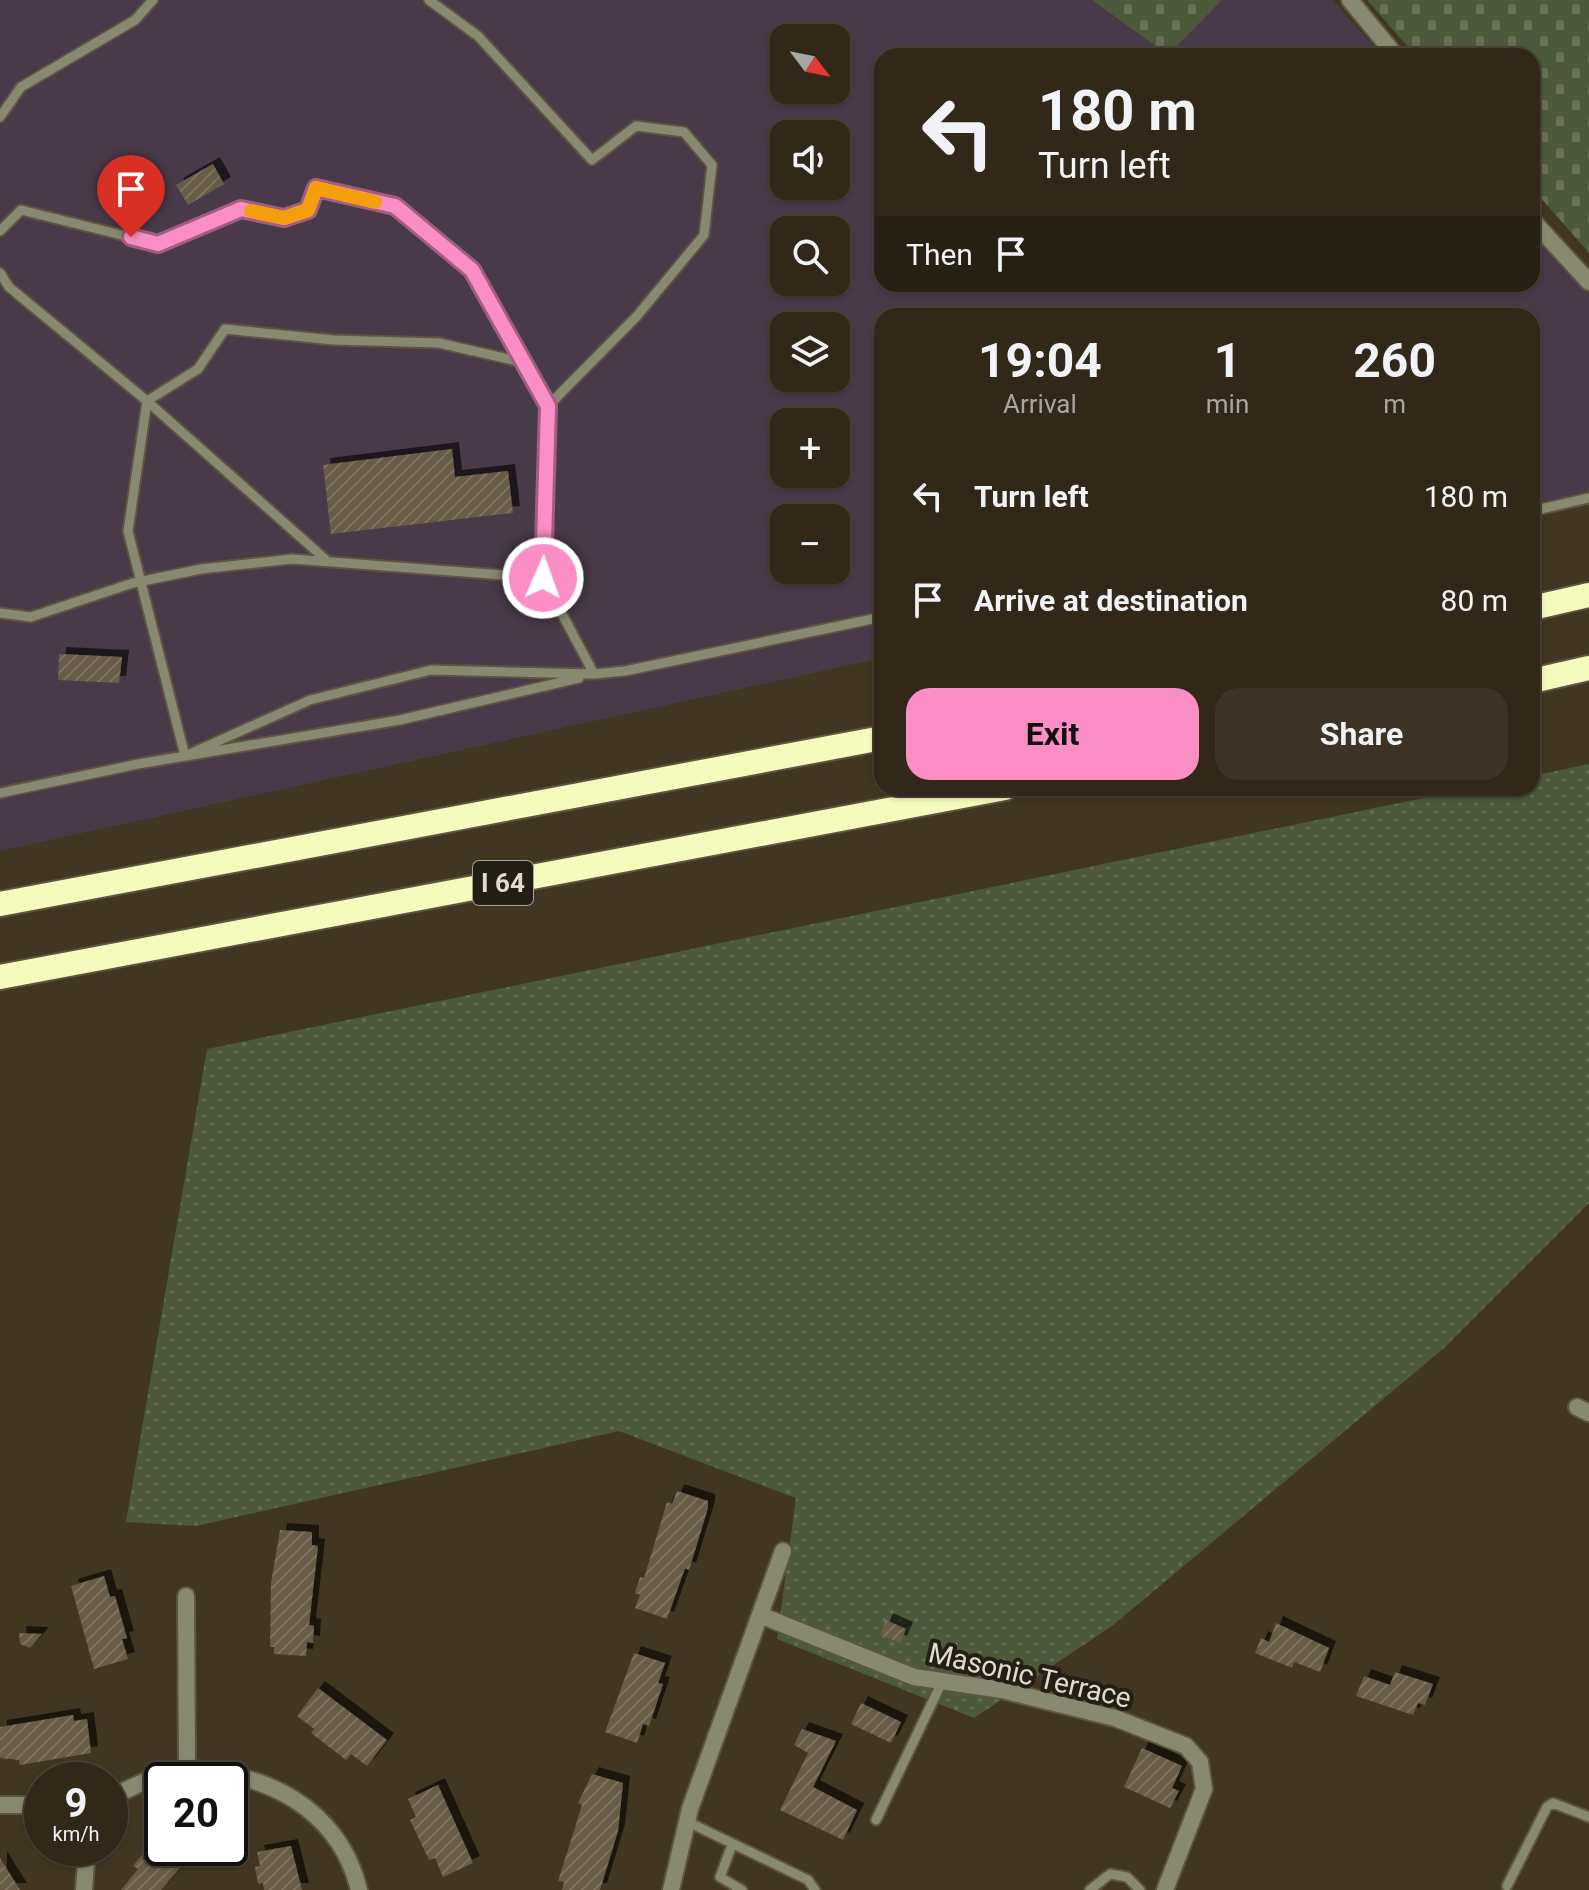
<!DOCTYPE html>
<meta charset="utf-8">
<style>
body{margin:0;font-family:Roboto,sans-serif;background:#3d3427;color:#f1f3f6;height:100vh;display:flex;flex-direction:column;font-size:30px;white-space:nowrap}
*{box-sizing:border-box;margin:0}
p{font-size:26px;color:#a8a6a2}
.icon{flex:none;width:44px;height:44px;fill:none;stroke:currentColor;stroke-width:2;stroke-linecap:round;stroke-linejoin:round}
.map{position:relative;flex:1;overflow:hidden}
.details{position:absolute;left:874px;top:308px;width:666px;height:488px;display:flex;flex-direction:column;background:#31281a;border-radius:24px;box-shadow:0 2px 6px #0004,0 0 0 2px #4c4439}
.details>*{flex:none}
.hud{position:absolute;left:874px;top:48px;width:666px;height:244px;border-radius:24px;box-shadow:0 2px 6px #0004,0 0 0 2px #4c4439;background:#31281a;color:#f1f3f6;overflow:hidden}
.needle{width:52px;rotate:122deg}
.fabs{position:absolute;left:770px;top:24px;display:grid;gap:16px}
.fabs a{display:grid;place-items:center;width:80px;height:80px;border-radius:16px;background:#31281a;box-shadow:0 2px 6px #0004,0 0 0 2px #4c4439;font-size:40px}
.speed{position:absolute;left:24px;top:1762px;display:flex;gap:16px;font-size:40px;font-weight:700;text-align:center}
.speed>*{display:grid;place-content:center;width:104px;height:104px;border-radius:50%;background:#31281a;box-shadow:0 2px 6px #0004,0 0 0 2px #4c4439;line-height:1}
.speed small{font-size:20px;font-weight:400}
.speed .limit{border:4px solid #111;border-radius:12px;background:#fff;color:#111}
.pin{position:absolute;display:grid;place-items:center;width:68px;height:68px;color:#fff;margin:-82px -34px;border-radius:50% 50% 50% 0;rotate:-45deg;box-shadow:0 0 8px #0007}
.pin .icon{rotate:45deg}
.me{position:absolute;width:88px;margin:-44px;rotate:2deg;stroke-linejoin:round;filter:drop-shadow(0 0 6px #0008)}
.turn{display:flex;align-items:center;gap:28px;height:168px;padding:0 32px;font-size:36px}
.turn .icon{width:104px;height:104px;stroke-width:2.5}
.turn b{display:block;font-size:56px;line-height:68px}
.then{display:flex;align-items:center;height:76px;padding:0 32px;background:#0003;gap:16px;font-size:30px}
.eta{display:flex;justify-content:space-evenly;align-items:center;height:136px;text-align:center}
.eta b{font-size:48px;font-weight:700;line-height:56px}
.primary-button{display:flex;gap:16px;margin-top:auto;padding:16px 32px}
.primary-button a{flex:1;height:92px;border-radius:24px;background:#fb8fc5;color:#111;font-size:32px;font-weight:700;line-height:92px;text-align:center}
.primary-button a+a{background:#3d3427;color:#f1f3f6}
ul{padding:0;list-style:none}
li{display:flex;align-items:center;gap:24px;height:104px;padding:0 32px}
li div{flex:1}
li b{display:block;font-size:30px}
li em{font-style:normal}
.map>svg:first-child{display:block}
.industrial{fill:#483a48;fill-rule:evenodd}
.grass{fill:url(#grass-dots)}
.cemetery{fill:url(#cemetery-stones)}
.building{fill:url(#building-hatch);filter:url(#shadow)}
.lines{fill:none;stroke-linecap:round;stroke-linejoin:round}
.service-casing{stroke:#5e5441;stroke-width:13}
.minor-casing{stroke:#5e5441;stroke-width:20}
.motorway-casing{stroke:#5e5441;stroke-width:28}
.service{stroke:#878971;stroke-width:9}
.minor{stroke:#878971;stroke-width:16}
.motorway{stroke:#f5fbbd;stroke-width:24}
.route-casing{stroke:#a35d80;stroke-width:20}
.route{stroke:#fb8fc5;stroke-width:14}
.slow{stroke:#f59e0b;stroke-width:14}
.labels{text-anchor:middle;stroke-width:8;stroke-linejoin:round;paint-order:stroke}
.shield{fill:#231e16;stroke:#a8a298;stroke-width:2}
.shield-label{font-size:26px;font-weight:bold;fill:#e1dacf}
.street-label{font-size:28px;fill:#e1dacf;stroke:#231e16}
</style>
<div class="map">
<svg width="1589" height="1890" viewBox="0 0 1589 1890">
<defs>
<pattern id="grass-dots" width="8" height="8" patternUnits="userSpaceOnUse" patternTransform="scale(2)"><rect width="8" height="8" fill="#4d593b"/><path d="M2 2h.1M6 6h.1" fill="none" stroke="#667056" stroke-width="1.8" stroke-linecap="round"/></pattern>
<pattern id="cemetery-stones" width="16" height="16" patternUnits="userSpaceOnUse" patternTransform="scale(2)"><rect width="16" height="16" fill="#4d593b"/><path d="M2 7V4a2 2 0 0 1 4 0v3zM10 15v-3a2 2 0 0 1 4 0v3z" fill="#667056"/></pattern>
<pattern id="building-hatch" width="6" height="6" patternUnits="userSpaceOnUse" patternTransform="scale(2)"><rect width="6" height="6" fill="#675b46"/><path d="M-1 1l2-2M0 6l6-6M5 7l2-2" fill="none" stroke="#7c7260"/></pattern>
<filter id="shadow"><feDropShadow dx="7" dy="-7" stdDeviation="0" flood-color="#0009"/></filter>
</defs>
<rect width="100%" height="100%" fill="#413622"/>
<!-- industrial -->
<path class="industrial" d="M0,0h1092l76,55 54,-55h111l49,56h-500v228h650v-56l57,66v209l-57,12v-199h-650v342l-882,193zM784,38h52v52h-52zM784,134h52v52h-52zM784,230h52v52h-52zM784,326h52v52h-52zM784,422h52v52h-52zM784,518h52v52h-52z"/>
<!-- grass -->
<path class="grass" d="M1589,764v439l-145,145 -332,278 -138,92 -197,-79 19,-141 -177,-67 -423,95 -70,-4 81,-473 1265,-261h60v-12z"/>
<!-- cemetery -->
<path class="cemetery" d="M1092,0h130l-54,55z
M1367,0h222v253l-57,-65v-132h-116z"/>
<!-- building -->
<path class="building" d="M213,164l11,20 -36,21 -12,-20z
M452,449l3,28 53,-6 5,42 -182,21 -8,-69z
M59,654l63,3 -3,26 -61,-3z
M677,1491l31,10v7l-19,62 -4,-2 -18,51 -32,-11 5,-13 -5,-2 5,-16 4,1 23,-76 5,2z
M280,1530l32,2v13l6,1 -9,79 5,1 -1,17 -6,-1 -1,14 -32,-2v-7h-4l1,-64z
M104,1576l6,21 5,-1 12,42 -5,1 6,20 -34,10 -23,-83z
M886,1620l20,9 -6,14 -20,-9z
M1276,1623l53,25 -9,24 -26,-10 -2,6 -37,-15 6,-15 8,4z
M19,1633l23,1 -12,14 -10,-4z
M634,1653l31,10 -7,20 5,1 -14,42 -6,-2 -6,19 -32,-11z
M1395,1672l38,12 -8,21 -7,-2 -5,12 -57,-19 8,-20 26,9z
M318,1688l69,52 -20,26 -16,-12 -5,6 -35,-27 3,-4 -17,-13z
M861,1703l40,19 -10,21 -40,-19z
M73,1715l1,6 13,-2 4,34 -71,12 -1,-5 -19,-2v-31z
M802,1729l34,12 -23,46 44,23 -14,30 -63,-30 28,-57 -14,-8z
M1142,1748l40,18 -10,22 7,3 -9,17 -46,-21z
M592,1774l31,9 -5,48 -18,59h-38l2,-8 -6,-1 24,-76 -4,-2z
M438,1785l35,78 -30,14 -8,-19 -6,2 -19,-40 6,-3 -8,-18z
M162,1829v19h35l-36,42h-40l17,-21 -5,-3z
M291,1846l11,44h-38l-1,-7 -5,1 -3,-17 5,-1 -3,-14z
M0,1858l20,32h-20z"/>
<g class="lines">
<defs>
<path id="service" d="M429,0l49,36 114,124 44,-34 48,6 28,33 -8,70 -67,81 -89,90
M0,117l21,-30 114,-67 18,-20
M0,231l21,-21 137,34 83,-35 43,9 24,-8 8,-22 79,18 77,64 49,92
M0,273l9,14 138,114 51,-32 27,-40 109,11 105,3 82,19 27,44 -5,172
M147,401l-19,130 57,225 125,-56 121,-30 163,4
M147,401l178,158
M1532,511l57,-13
M0,613l31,4 102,-34 68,-14 91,-10 251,19 51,96 31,-3 257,-54
M0,793l138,-29 262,-44 179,-42
M876,1820l66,-138
M686,1821l122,59 7,10
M732,1845l-12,32 22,13
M1507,1886l40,-79 6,-4 36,14
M1090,1890l20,-16 17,3 13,13"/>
<path id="minor" d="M1350,0l46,56
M1532,220l57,62
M1577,1407l12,6
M186,1596l1,173
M760,1615l154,62 88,13 113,28 71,28 14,16 4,27 -39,101
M110,1797c22,-8 46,-24 69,-28 11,-2 26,2 37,4 68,8 126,47 143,117
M0,1805h42
M84,1890l3,-42
M671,1890l19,-81 93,-258"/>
<path id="motorway" d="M1532,608l57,-13
M1532,681l57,-13
M0,904l882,-166
M0,977l1005,-189"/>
</defs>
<!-- service casing -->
<use href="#service" class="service-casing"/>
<!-- minor casing -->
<use href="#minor" class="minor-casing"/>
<!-- motorway casing -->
<use href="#motorway" class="motorway-casing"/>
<!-- service -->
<use href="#service" class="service"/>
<!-- minor -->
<use href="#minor" class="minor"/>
<!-- motorway -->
<use href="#motorway" class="motorway"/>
</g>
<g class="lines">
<defs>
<path id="route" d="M131,237l27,7 83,-35 43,9 24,-8 8,-22 79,18 77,64 76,136 -5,172"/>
</defs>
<!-- route casing -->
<use href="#route" class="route-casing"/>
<!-- route -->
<use href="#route" class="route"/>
<!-- slow -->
<path class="slow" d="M251,211l33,7 24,-8 8,-22 59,14"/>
</g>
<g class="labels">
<!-- shield labels -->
<rect class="shield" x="473" y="861" width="60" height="44" rx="6"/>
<g class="shield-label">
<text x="503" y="892">I 64</text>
</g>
<!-- street labels -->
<g class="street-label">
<text transform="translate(1030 1675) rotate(13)" y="10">Masonic Terrace</text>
</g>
</g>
</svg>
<div class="fabs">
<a><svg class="needle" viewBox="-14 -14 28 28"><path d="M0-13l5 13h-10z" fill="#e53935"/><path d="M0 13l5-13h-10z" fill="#a8a6a2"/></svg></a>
<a><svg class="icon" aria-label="sound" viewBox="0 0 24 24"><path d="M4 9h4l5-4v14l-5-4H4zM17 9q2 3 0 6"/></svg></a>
<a><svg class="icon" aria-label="search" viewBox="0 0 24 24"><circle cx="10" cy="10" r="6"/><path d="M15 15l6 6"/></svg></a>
<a><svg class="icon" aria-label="layers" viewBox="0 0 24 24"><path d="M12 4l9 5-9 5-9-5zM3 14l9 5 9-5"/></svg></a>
<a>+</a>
<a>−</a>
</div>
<div class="speed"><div>9<small>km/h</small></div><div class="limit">20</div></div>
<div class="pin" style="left:131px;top:237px;background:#d93025"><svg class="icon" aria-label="arrive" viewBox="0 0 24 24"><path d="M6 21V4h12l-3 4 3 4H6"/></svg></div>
<svg class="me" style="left:543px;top:578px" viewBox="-20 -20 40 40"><circle r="17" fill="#fb8fc5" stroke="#fff" stroke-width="3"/><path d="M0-11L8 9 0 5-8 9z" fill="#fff"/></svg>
<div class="hud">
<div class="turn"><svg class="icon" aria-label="left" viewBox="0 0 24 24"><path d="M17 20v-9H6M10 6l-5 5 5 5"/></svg><div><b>180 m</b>Turn left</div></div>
<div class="then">Then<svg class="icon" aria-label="arrive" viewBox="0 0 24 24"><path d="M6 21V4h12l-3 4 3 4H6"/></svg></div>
</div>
<section class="details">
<div class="eta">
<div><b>19:04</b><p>Arrival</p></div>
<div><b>1</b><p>min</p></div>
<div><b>260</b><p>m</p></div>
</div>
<ul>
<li><svg class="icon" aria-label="left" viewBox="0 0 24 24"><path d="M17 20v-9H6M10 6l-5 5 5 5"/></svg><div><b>Turn left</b></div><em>180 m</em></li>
<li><svg class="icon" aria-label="arrive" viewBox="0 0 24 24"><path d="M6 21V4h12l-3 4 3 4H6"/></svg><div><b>Arrive at destination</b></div><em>80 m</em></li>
</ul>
<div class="primary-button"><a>Exit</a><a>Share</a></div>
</section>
</div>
